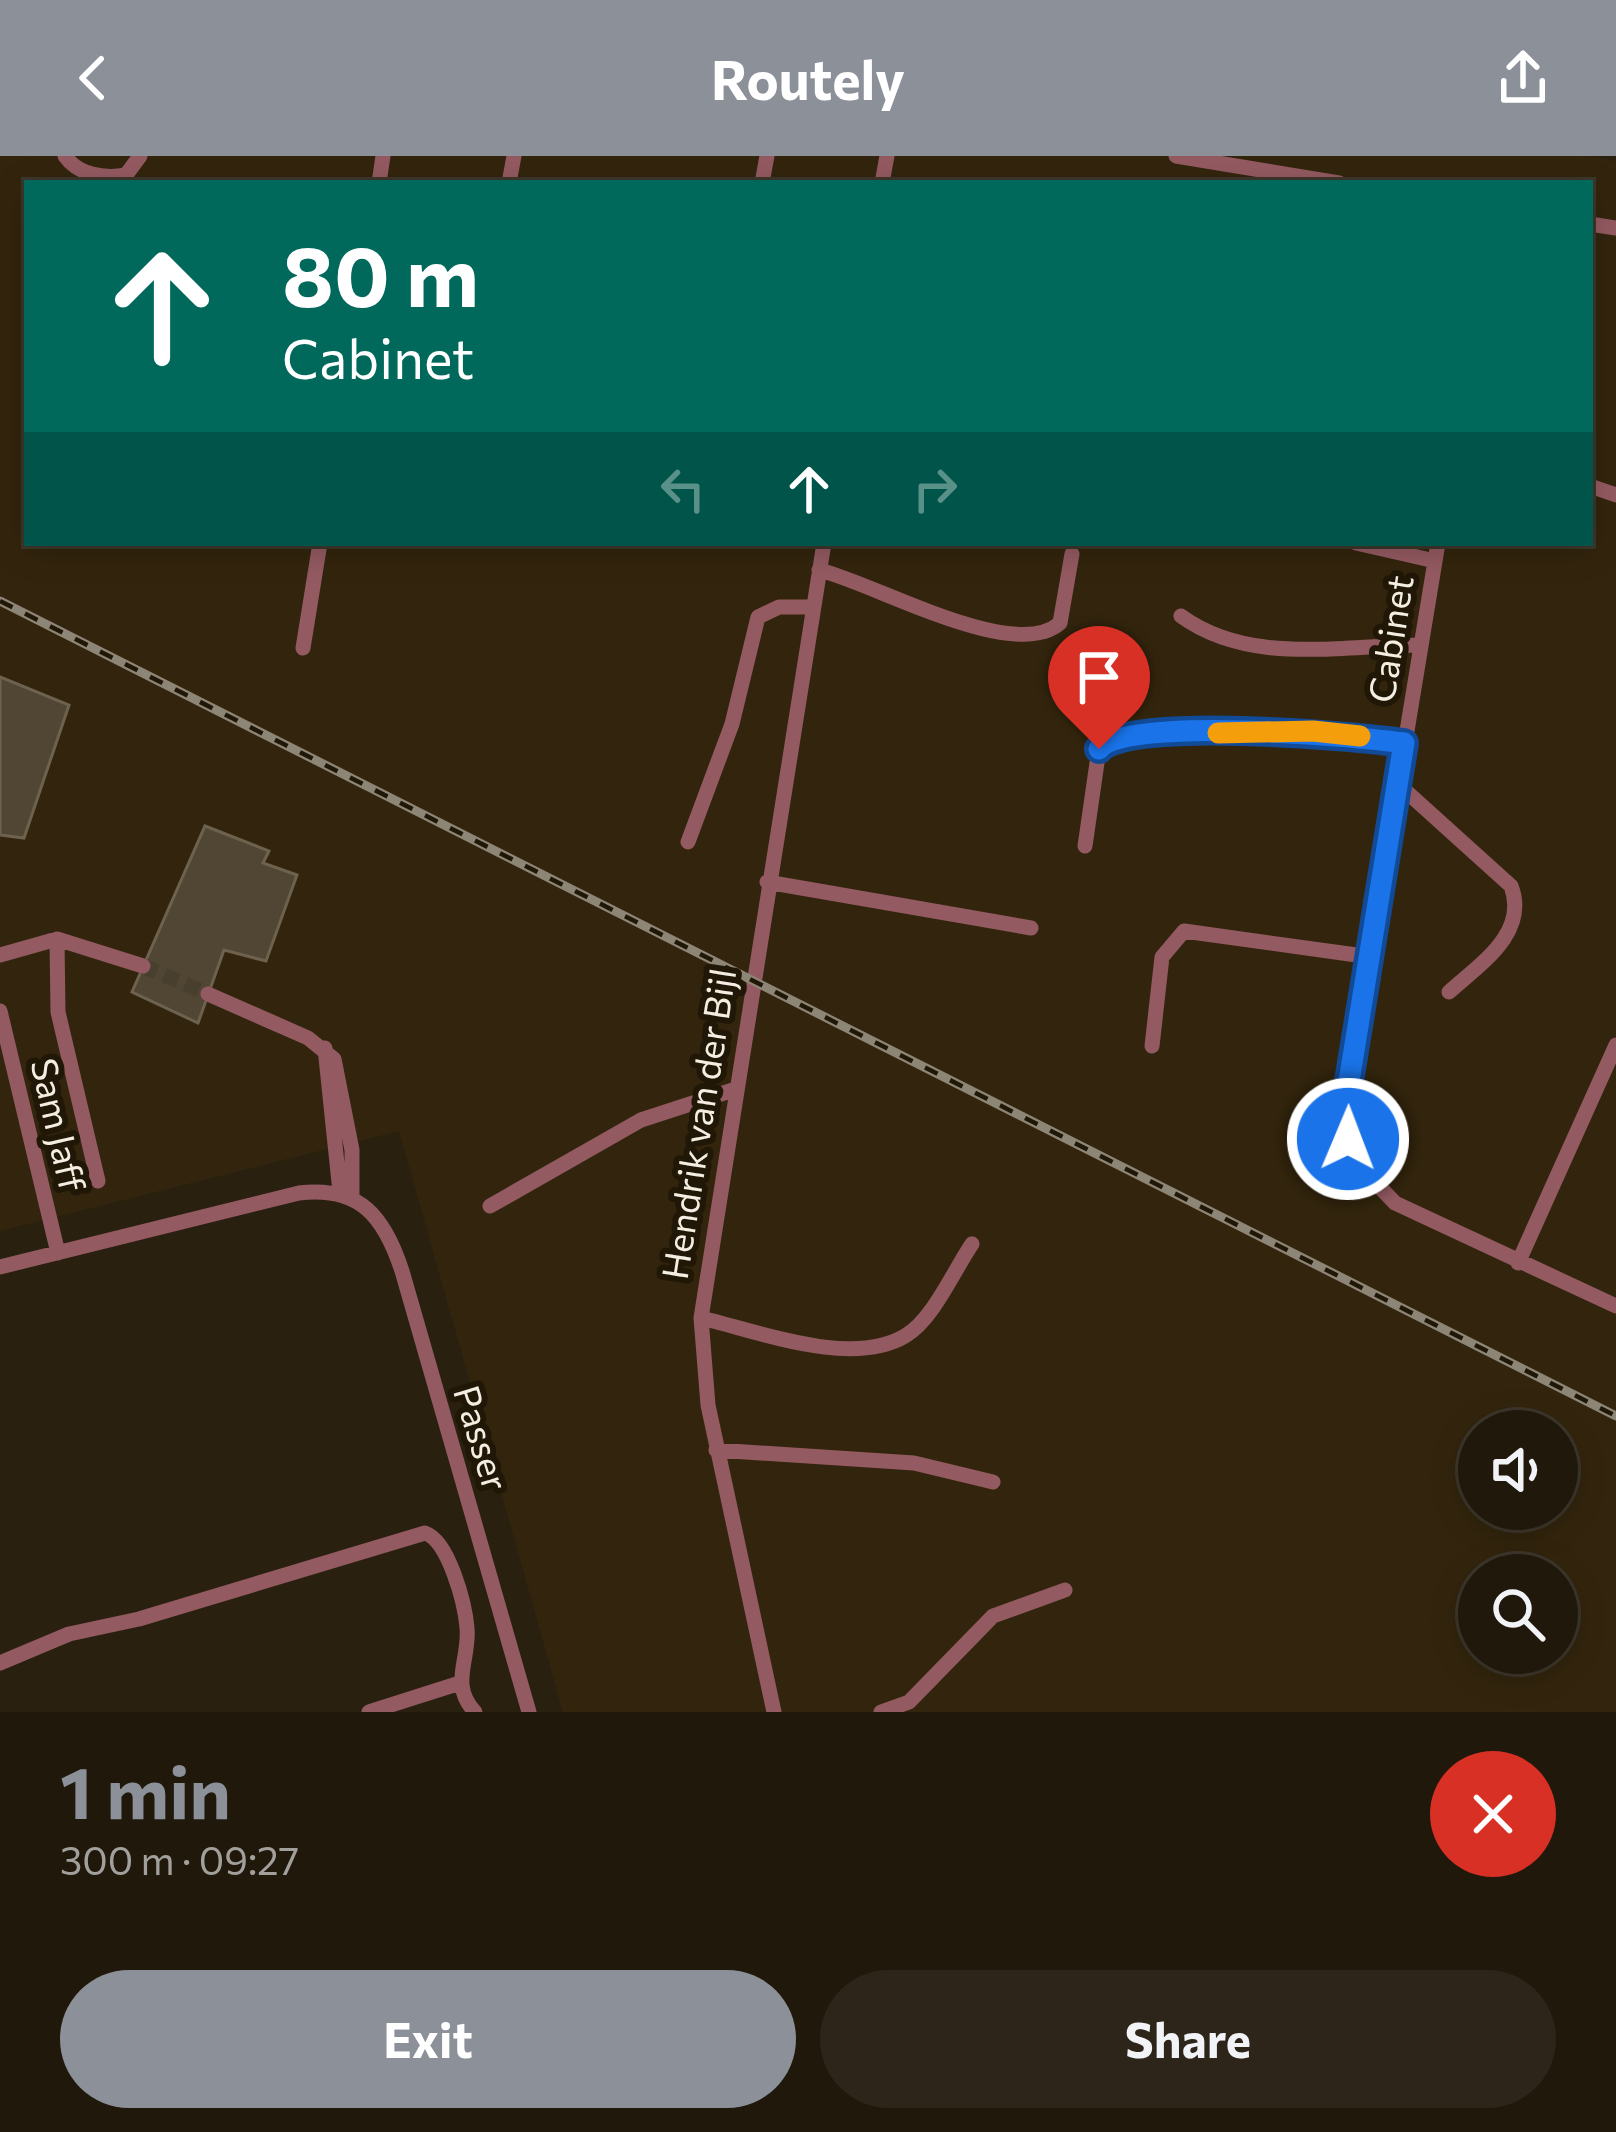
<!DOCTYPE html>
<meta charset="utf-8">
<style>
body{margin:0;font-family:Commissioner,sans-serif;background:#2d2519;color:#f1f3f6;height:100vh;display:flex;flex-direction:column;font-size:45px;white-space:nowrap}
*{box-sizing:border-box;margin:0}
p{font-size:39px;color:#a2a09d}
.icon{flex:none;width:66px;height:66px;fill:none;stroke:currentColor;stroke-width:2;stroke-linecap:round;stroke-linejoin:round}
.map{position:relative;height:1556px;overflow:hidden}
.details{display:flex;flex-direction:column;background:#20180b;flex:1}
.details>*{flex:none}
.top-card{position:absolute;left:24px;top:24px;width:1569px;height:366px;border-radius:0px;box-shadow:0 6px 30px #0003,0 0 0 3px #3d372c;background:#00695c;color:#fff;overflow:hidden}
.fabs{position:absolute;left:1458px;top:1254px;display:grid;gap:24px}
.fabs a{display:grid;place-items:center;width:120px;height:120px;border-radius:50%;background:#20180b;box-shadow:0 6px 30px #0003,0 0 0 3px #3d372c;font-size:60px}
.pin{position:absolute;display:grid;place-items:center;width:102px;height:102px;color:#fff;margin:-123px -51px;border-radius:50% 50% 50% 0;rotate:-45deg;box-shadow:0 0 12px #0007}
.pin .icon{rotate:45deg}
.me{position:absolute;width:132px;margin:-66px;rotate:1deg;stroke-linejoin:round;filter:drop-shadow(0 0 9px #0008)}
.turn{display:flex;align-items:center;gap:42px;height:252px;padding:0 60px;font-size:54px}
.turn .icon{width:156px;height:156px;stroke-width:2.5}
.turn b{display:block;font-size:84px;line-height:102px}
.lanes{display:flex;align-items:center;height:114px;padding:0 60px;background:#0003;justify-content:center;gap:60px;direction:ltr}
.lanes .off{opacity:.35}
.round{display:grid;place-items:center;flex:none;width:126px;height:126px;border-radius:63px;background:#2d2519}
.headline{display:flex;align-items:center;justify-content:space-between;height:204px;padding:0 60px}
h1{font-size:72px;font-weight:700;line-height:90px;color:#8c9099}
.action{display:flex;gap:24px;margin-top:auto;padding:24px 60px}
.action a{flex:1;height:138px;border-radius:72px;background:#8c9099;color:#fff;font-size:48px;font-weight:700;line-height:138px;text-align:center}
.action a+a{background:#2d2519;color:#f1f3f6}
header{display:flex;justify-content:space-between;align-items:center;height:156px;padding:0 60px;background:#8c9099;color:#fff;font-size:54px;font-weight:700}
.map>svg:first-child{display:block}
.built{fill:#33250d;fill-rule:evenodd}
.building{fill:#514633;stroke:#6d624e;stroke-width:3}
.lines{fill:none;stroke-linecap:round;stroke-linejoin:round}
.minor-tunnel{stroke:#483f2f;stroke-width:15;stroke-dasharray:15 8;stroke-linecap:butt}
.minor{stroke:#945a61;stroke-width:15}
.rail-casing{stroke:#8d8576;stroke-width:9}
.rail{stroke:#211706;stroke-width:4.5;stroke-dasharray:14;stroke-linecap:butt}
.route-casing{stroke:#114b97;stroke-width:30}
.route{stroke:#1a73e8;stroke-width:21}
.slow{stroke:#f59e0b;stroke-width:21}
.labels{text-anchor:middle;stroke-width:12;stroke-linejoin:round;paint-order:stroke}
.street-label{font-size:36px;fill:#f4eee2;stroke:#211706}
</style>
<header><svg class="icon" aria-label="back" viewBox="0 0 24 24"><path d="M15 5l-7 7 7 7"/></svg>Routely<svg class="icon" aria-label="share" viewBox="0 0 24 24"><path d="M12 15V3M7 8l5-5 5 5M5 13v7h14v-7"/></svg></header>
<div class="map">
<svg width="1616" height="1556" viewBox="0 0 1616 1556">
<rect width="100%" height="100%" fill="#2a200f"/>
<!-- built -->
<path class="built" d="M0,0h1587l29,5v1551h-1053l-164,-581 -399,100zM27,27h1563v360h-1563zM1479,1275h78v78h-78zM1479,1419h78v78h-78z"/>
<!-- building -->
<path class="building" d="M0,521l69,28 -45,133 -24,-3z
M205,670l64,25 -6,12 34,12 -31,86 -42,-11 -26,73 -66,-31z"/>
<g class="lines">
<!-- minor-tunnel -->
<path class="minor-tunnel" d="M143,810l65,28"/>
<!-- minor -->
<path class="minor" d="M65,0c13,19 39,23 61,19l14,-19
M1176,0l163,27
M379,27l4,-27
M509,27l5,-27
M762,27l5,-27
M882,27l5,-27
M1590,68l26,4
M1590,330l26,9
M1356,387l79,18
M1438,387l-93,564 1,25 11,31 38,40 221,103
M819,414c53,12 195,94 241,53l12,-69
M1181,460c69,50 159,29 240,29
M303,492l17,-105
M1398,628l113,102c18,47 -31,78 -62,106
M688,686l44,-118 26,-107 21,-10h34
M1085,690l14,-97 20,-14 194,-4 91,12
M767,726l264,46
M57,783l1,73 40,169
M0,799l57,-16 86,27
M208,838l100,44 26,21 18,91v46
M0,855l58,242
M1152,890l10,-89 22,-26 187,26
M325,892l15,144
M490,1050l151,-86 92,-30
M1518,1107l98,-218
M0,1111l299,-74c61,-7 85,23 103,78l127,441
M701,1162c56,13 150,50 204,18 28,-16 49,-66 67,-92
M716,1294l198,13 79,19
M0,1507l69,-29 70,-15 286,-86c24,8 40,71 42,95 3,32 -18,56 8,84
M369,1556l91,-29
M774,1556l-66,-307 -7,-87 123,-775
M881,1556l28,-10 84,-86 72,-26"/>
<defs>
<path id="rail" d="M0,445l1616,815"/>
</defs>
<!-- rail casing -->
<use href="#rail" class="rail-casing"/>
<!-- rail -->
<use href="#rail" class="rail"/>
</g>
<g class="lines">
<defs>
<path id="route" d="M1099,593c27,-33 256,-13 305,-6l-59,363 3,33"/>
</defs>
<!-- route casing -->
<use href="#route" class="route-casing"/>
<!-- route -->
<use href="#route" class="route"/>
<!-- slow -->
<path class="slow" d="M1218,577l95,-2 47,5"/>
</g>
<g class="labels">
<!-- street labels -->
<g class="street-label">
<text transform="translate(1391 483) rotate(-81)" y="13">Cabinet</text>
<text transform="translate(699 968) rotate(-81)" y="13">Hendrik van der Bijl</text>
<text transform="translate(58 969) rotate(77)" y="13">Sam Jaff</text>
<text transform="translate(481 1282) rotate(73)" y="13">Passer</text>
</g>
</g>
</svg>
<div class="fabs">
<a><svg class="icon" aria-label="sound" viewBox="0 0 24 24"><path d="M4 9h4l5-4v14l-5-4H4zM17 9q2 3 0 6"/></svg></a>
<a><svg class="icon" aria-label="search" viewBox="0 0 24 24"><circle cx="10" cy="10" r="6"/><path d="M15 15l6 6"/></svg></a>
</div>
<div class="pin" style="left:1099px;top:593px;background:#d93025"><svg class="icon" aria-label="arrive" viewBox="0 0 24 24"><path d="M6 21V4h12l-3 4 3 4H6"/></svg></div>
<svg class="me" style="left:1348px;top:983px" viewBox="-20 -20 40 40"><circle r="17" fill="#1a73e8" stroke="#fff" stroke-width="3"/><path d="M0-11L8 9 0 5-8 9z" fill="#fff"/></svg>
<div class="top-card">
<div class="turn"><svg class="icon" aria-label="ahead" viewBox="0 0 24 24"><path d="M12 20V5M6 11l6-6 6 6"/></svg><div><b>80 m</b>Cabinet</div></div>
<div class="lanes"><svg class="icon off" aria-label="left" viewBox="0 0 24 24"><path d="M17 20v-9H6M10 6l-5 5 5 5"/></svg><svg class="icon" aria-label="ahead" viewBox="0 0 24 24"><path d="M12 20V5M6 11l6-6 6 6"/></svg><svg class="icon off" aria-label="right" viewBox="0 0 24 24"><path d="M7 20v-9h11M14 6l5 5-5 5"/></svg></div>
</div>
</div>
<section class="details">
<div class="headline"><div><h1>1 min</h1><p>300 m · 09:27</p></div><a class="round" style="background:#d93025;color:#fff"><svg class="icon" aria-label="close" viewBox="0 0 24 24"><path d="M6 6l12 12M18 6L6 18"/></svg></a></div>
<div class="action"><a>Exit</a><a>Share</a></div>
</section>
